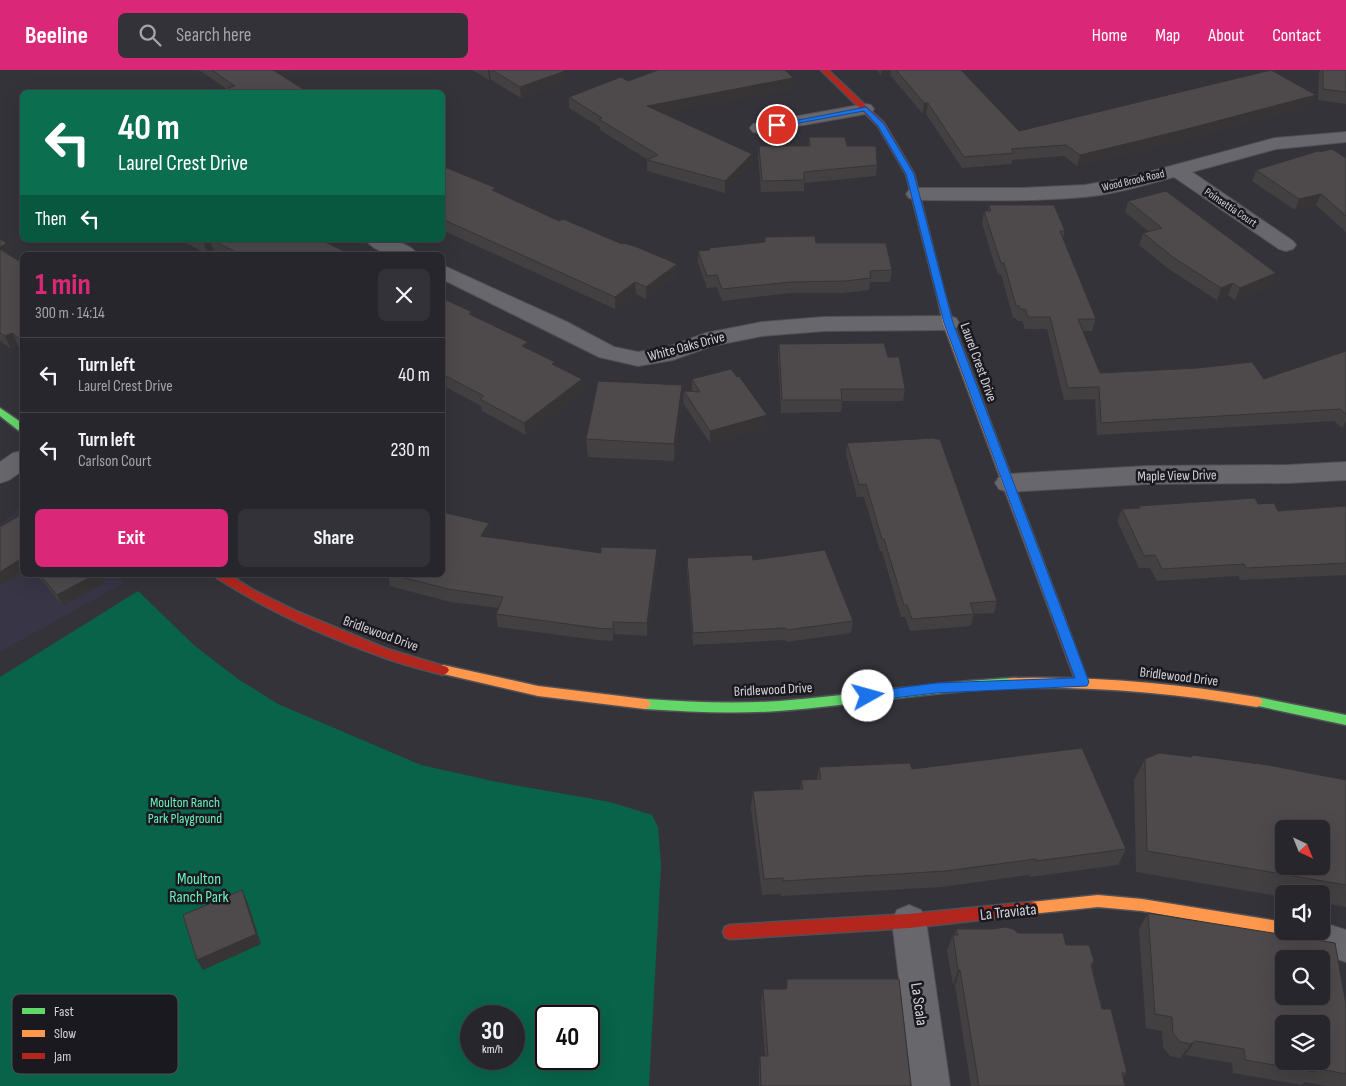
<!DOCTYPE html>
<meta charset="utf-8">
<style>
body{margin:0;font-family:"Sofia Sans Condensed",sans-serif;background:#333238;color:#f1f3f6;height:100vh;display:flex;flex-direction:column;font-size:19px;white-space:nowrap}
*{box-sizing:border-box;margin:0}
p{font-size:16px;color:#a4a5a9}
.icon{flex:none;width:28px;height:28px;fill:none;stroke:currentColor;stroke-width:2;stroke-linecap:round;stroke-linejoin:round}
.map{position:relative;flex:1;overflow:hidden}
.side{position:absolute;left:20px;top:182px;width:425px;height:325px;display:flex;flex-direction:column;background:#27262c;border-radius:8px;box-shadow:0 5px 20px #0002,0 0 0 1px #434348}
.side>*{flex:none}
.top-card{position:absolute;left:20px;top:20px;width:425px;height:152px;border-radius:8px;box-shadow:0 5px 20px #0002,0 0 0 1px #434348;background:#0b6e4f;color:#fff;overflow:hidden}
.needle{width:32px;rotate:137deg}
.tools{position:absolute;left:1275px;top:750px;display:grid;gap:10px}
.tools a{display:grid;place-items:center;width:55px;height:55px;border-radius:8px;background:#27262c;box-shadow:0 5px 20px #0002,0 0 0 1px #434348;font-size:25px}
.speed{position:absolute;left:460px;top:935px;display:flex;gap:10px;font-size:25px;font-weight:700;text-align:center}
.speed>*{display:grid;place-content:center;width:65px;height:65px;border-radius:50%;background:#27262c;box-shadow:0 5px 20px #0002,0 0 0 1px #434348;line-height:1}
.speed small{font-size:12px;font-weight:400}
.speed .limit{border:2px solid #111;border-radius:8px;background:#fff;color:#111}
.pin{position:absolute;display:grid;place-items:center;width:42px;height:42px;color:#fff;margin:-21px;border:2px solid #fff;border-radius:50%;box-shadow:0 1px 5px #0007}
.me{position:absolute;width:55px;margin:-28px;rotate:83deg;stroke-linejoin:round;filter:drop-shadow(0 0 4px #0008)}
.turn{display:flex;align-items:center;gap:18px;height:105px;padding:0 15px;font-size:22px}
.turn .icon{width:65px;height:65px;stroke-width:2.5}
.turn b{display:block;font-size:35px;line-height:42px}
.then{display:flex;align-items:center;height:48px;padding:0 15px;background:#0003;gap:10px;font-size:19px}
.round{display:grid;place-items:center;flex:none;width:52px;height:52px;border-radius:8px;background:#333238}
.headline{display:flex;align-items:center;justify-content:space-between;height:85px;padding:0 15px}
h1{font-size:30px;font-weight:700;line-height:38px;color:#db2777}
.action{display:flex;gap:10px;margin-top:auto;padding:10px 15px}
.action a{flex:1;height:58px;border-radius:8px;background:#db2777;color:#fff;font-size:20px;font-weight:700;line-height:58px;text-align:center}
.action a+a{background:#333238;color:#f1f3f6}
ul{padding:0;list-style:none}
li{display:flex;align-items:center;gap:15px;height:75px;padding:0 15px;border-top:1px solid #434348}
li div{flex:1}
li b{display:block;font-size:19px}
li em{font-style:normal}
header{display:flex;align-items:center;gap:30px;box-sizing:border-box;height:70px;padding:0 25px;background:#db2777;color:#fff}
header strong{font-size:24px}
nav{display:flex;gap:28px;margin-inline-start:auto;font-size:18px}
.search{width:350px;height:45px;background:#333238;display:flex;align-items:center;gap:12px;box-sizing:border-box;padding:0 18px;border-radius:8px;color:#a4a5a9;font-size:19px}
.map>svg:first-child{display:block}
.built{fill:#383546}
.green{fill:#086349;fill-rule:evenodd}
.lines{fill:none;stroke-linecap:round;stroke-linejoin:round}
.street-casing{stroke:#515056;stroke-width:2}
.fast-casing{stroke:#515056;stroke-width:3}
.slow-casing{stroke:#515056;stroke-width:3}
.jam-casing{stroke:#515056;stroke-width:3}
.street{fill:#68676b;fill-rule:evenodd}
.fast{fill:#63d668;fill-rule:evenodd}
.slow{fill:#ff974d;fill-rule:evenodd}
.jam{fill:#b3261e;fill-rule:evenodd}
.wall{fill:#434041}
.shaded-wall{fill:#373435}
.building{fill:#4e4a4c;stroke:#373435;fill-rule:evenodd}
.route{fill:#1a73e8;stroke:#114b97}
.labels{text-anchor:middle;stroke-width:5;stroke-linejoin:round;paint-order:stroke}
.far-street-label{font-size:11px;fill:#d4d3db;stroke:#1a191f}
.street-label{font-size:14px;fill:#d4d3db;stroke:#1a191f}
.park-label{font-size:14px;fill:#6bf2bc;stroke:#1a191f}
.near-park-label{font-size:16px;fill:#6bf2bc;stroke:#1a191f}
.near-street-label{font-size:16px;fill:#d4d3db;stroke:#1a191f}
.key{fill:#1a191f;stroke:#525157;stroke-width:1}
.key-label{font-size:14px;fill:#d4d3db}
</style>
<header>
<strong>Beeline</strong>
<div class="search"><svg class="icon" aria-label="search" viewBox="0 0 24 24"><circle cx="10" cy="10" r="6"/><path d="M15 15l6 6"/></svg>Search here</div>
<nav><a>Home</a><a>Map</a><a>About</a><a>Contact</a></nav>
</header>
<div class="map">
<svg width="1346" height="1016" viewBox="0 0 1346 1016">
<rect width="100%" height="100%" fill="#34333a"/>
<!-- built -->
<path class="built" d="M22,436v69h95l7,8 -124,69v-127z"/>
<!-- green -->
<path class="green" d="M138,521l57,55 43,33 40,25 143,61 76,17 113,20 42,13 6,12 3,38 -12,221h-649v-409zM471,946h43v43h-43zM546,946h43v43h-43z"/>
<g class="lines">
<defs>
<path id="street" d="M865,34l6,1 3,4 -3,4 -112,20 -6,-1 -3,-4 3,-4 6,-1z
M1346,62v10l-70,7 -84,23 101,69 3,4 -3,4 -7,2 -7,-2 -105,-72c-29,8 -59,17 -90,20 -55,5 -112,3 -168,3l-7,-2 -3,-4 3,-4 7,-2h106l63,-3 45,-8 145,-39z
M366,170c17,0 41,-1 52,15 -17,0 -41,1 -52,-15z
M442,195l125,57 47,25 24,5 30,-5 38,-14 56,-11 62,-5 124,-1 8,2 3,5 -3,5 -8,2 -124,1 -62,5 -50,10 -39,14 -35,6 -39,-9 -157,-78z
M22,381v20l-13,9 -9,3v-21l13,-9z
M1346,392v18l-58,3 -141,1 -139,8 -9,-3 -4,-6 4,-6 9,-3 139,-8 141,-1z
M909,835l12,5 5,11 24,165h-38l-20,-165 5,-11z
M1321,852l25,8v32l-59,-20 -5,-11 2,-5v5h37z"/>
<path id="fast" d="M0,338l22,15v8l-4,-1 -18,-14z
M1011,608l4,2 2,3 -2,3 -4,2c-78,3 -155,17 -232,23 -45,3 -89,1 -134,-2l-4,-2 -2,-3 2,-3 4,-2c45,3 89,5 134,2 77,-6 154,-19 232,-23z
M1257,627l89,18v10l-93,-20 -2,-3 2,-3z"/>
<path id="slow" d="M942,226l4,3 7,24 110,291 -2,3h-8l-2,-3 -108,-291 -5,-24z
M443,595l95,21 107,13 4,2 2,3 -2,3 -4,2 -107,-13 -99,-23 -2,-3 2,-3z
M1011,608c83,-2 164,5 246,19l4,2 2,3 -2,3 -4,2c-82,-14 -163,-21 -246,-19l-4,-2 -2,-3 2,-3z
M1098,825l44,4 142,23v9h6l-6,5 -142,-25 -44,-4 -67,7 -5,-1 -2,-5 2,-5 5,-1z"/>
<path id="jam" d="M821,0h7l56,53 30,51 32,125 -1,2 -3,1 -4,-3 -32,-125 -28,-48z
M215,505h15l23,15 45,22 89,37 60,18 2,3 -2,3 -4,2c-21,-6 -43,-11 -63,-19 -56,-20 -113,-46 -163,-78z
M1057,540l4,1 2,3 25,68 -2,3h-8l-2,-3 -25,-68 2,-3z
M1031,832l5,1 2,5 -2,5 -5,1 -122,14 -179,11 -5,-2 -2,-5 2,-5 5,-2 179,-11z"/>
</defs>
<!-- street casing -->
<use href="#street" class="street-casing"/>
<!-- fast casing -->
<use href="#fast" class="fast-casing"/>
<!-- slow casing -->
<use href="#slow" class="slow-casing"/>
<!-- jam casing -->
<use href="#jam" class="jam-casing"/>
<!-- street -->
<use href="#street" class="street"/>
<!-- fast -->
<use href="#fast" class="fast"/>
<!-- slow -->
<use href="#slow" class="slow"/>
<!-- jam -->
<use href="#jam" class="jam"/>
</g>
<!-- wall -->
<path class="wall" d="M199,0h89l1,4 -60,17 -1,-1z
M472,0h91l2,1v11l-44,16 -30,-18h-2z
M877,0h84l58,61 292,-25 -135,36 -99,24 -13,-10 -52,4 -1,4 -49,4 -36,-54h-3l-33,-39 -9,1z
M1320,0h26v34l-28,-4 1,-27z
M628,11l165,8 -129,24 88,52 -27,28 -78,-22v-11h1l-45,-28 -3,-2v-3l-31,-19v-11z
M809,67l38,9 30,19 -1,11 -72,7v8l-43,1 -3,-35 1,-11h49z
M1320,82l26,6v74l-30,-27 -21,5 -43,-29 4,-11z
M442,96l54,26 63,29 118,43v12l-31,23 -10,-5 -21,15 -173,-79z
M1128,131l148,72 -4,12 -37,15 -7,-5 -11,5 -47,-30 -31,-25 4,-12 6,-1 -24,-20z
M989,135l76,26 -2,8 33,80 -4,12h-9l17,42 164,6 82,-28v76l-4,1 -8,-7 -237,14 -2,-36 -31,1 -17,-71h-22l-3,-8h-5l-1,-3h-3l-12,-44 -3,1 -16,-52 2,-12h4z
M765,167l51,6 76,27 -2,12h-20l-1,8 -26,3h-53l-68,8 -5,-14 -10,1 -9,-25v-12l11,-1v-2l55,-6z
M0,169l12,17h-1l11,7v86l-4,-3 -7,3 -11,-8z
M180,170h141l31,15h-130l-8,-4 -7,3z
M442,228l30,17 56,27 1,8 26,16 27,13 1,12 -57,44 -44,-24 -1,-5 -39,-21z
M779,274l109,13 17,32 -2,12h-61l-1,11 -60,1 -3,-57z
M737,307l29,51 -56,15 -27,-40 1,-12h8v-12z
M682,315v18l-8,58 -86,-4 -2,-18z
M847,373l150,158 -3,12 -20,1 -3,12 -61,5 -5,-14h-4l-19,-66h-2l-16,-54h-7l-11,-42z
M1258,434l20,7 68,-5v69l-106,5 -2,-4 -81,5 -7,-13h-11l-22,-47 5,-12 16,-1 1,-2z
M489,453l2,13 -1,2 167,24 -10,74 -33,-2 -1,7 -16,-1 -99,-13 -2,-13 3,-6 -49,-6 -60,-16 -2,-11h54z
M687,488l66,2 100,61 -2,12 -65,9 -1,-2 -92,5 -6,-74z
M37,505h64l4,8 -42,23z
M1192,685l154,25v127l-25,-4v-9h-37v3l-148,-25 -2,-92 11,-21 46,-2z
M819,697l93,2 214,80 -8,16 -88,12 -1,-2 -88,12 -160,9v-2l-19,1 -11,-87 2,-17 47,-2 1,-9 16,-1z
M1148,843l198,91v82h-20l-21,-4 -3,3 -69,-12 -1,-10 -47,-8 -5,3 -10,-2 -7,-9 -1,-16 -16,-3 -7,-99z
M956,859l62,4 48,12 25,20 11,44 25,64 -4,5 2,8h-154l-16,-101h-2l-6,-35 6,-15h1z
M787,909l124,107h-152v-16l1,-14h5l-4,-52 2,-15h23z"/>
<!-- shaded-wall -->
<path class="shaded-wall" d="M271,0h17l1,4 -16,5z
M488,0h2l1,10h-2z
M882,0h9l-1,5 -9,1z
M565,1v11l-44,16 -1,-11z
M793,8v11l-145,28 -1,-11z
M1316,25l-5,11 -135,36 -99,24 3,-11z
M924,33h4l-2,11h-3z
M752,84v11l-27,28v-12z
M1321,124l-5,11 -21,5 4,-11z
M208,170h2l4,11 -7,3 -3,-12z
M7,173l5,13 -9,4 -3,-8v-5z
M677,194v12l-31,23v-12z
M1276,203l-4,12 -37,15 5,-12z
M635,212l1,12 -21,15v-12z
M1233,213l-5,12 -11,5 4,-12z
M12,263l6,13 -7,3 -6,-13z
M528,272l2,11 -8,-7z
M582,309l1,12 -57,44 -2,-12z
M682,315v18l-8,58v-17z
M767,345l-1,13 -56,15v-12z
M1346,351v6l-4,1z
M489,453l2,13 -8,13 -2,-13z
M657,479v13l-10,74v-13z
M22,488v14l-22,14v-14z
M94,505h7l4,8 -42,23 -6,-11z
M613,552l1,12 -1,7z
M242,820l5,11 14,43 -58,26 -6,-10z
M958,900h2l-5,15h-2z
M1195,971l-10,14 -5,3 11,-14z"/>
<!-- building -->
<path class="building" d="M212,0h61l35,22h-83l6,-2 -3,-2 7,-2z
M492,0h71l2,1 -45,16z
M658,0h127l8,8 -146,28 105,48 -27,27 -78,-21 11,-5 -56,-34 -3,-2 3,-1 -33,-21 52,-20 7,4z
M896,0h65l58,61 252,-61 45,25 -137,36 -99,24 -14,-10 -55,4 3,4 -50,4 -36,-54h-4z
M1323,0h23v22l-23,-3z
M809,67h36l2,9h29l1,19 -73,7v8l-42,1 -3,-35h51z
M1332,79l14,9v58l-25,-22 -22,5 -43,-29 62,-19 2,1z
M442,96l54,22 -4,2 67,31 4,-2 59,25 2,-1 13,4 40,17 -31,23 -11,-5 -20,15 -173,-78z
M1166,121l110,82 -36,15 -7,-5 -12,5 -47,-30 -31,-25 19,-5 -34,-27z
M989,135h65l11,26h-5l36,88h-18l22,54 98,-5 54,-6 12,17 82,-28v63l-6,-5 -239,14 -2,-36 -31,1 -18,-71h-22l-3,-8h-5l-1,-3h-3l-12,-43h-3l-17,-52h7z
M815,166l1,7h70l6,27 -22,1 1,7 -26,3 -54,1 -69,7 -5,-14 -10,1 -9,-25 12,-1 -1,-2 56,-6v-5z
M0,169l7,4 -7,4z
M199,170h9l-4,2z
M212,170h109l31,15h-110z
M0,179l22,14v78l-10,-8 -7,3 -5,-3z
M442,228l30,14 -3,2 59,28 -6,4 33,16 -3,2 30,15 -58,44 -44,-24 4,-3 -42,-22z
M884,273l4,14h11l6,32h-64l1,11h-60l-3,-56z
M731,299l6,8 2,-1 28,39 -57,16 -26,-40 16,1 -8,-13z
M598,311l84,4 -8,59 -88,-5z
M935,368v1h5l57,162 -27,2 4,11 -62,5 -5,-14h-3l-20,-66h-2l-16,-55 -7,1 -12,-42z
M1255,428l3,6 16,-1 4,8 68,-5v57l-100,5 -2,-4 -82,5 -7,-14 -11,1 -22,-47 18,-1 -1,-2z
M442,442l47,11 -8,13 120,17v-6l56,2 -10,74 -34,-1v7l-17,-1 -100,-14 7,-17 -55,-8 -54,-14h48z
M22,444v44l-22,14v-45z
M825,480l28,71 -66,9 -1,-2 -93,5 -6,-75 65,-3 1,5z
M40,505h54l-37,20z
M1082,678l44,101 -90,12v-2l-90,12 -163,10v-3l-19,1 -11,-88 50,-2 -2,-9 20,-1 -2,-12 91,-4 2,6z
M1159,683l33,4v-2l76,10 78,15v105l-199,-34 -2,-92zM1284,759h37v37h-37z
M242,820l14,44 -59,26 -14,-45z
M1148,843l187,30 11,61v70l-31,-6v4l-70,-12 -1,-11 -49,-8 -4,3 -11,-2 -7,-9 -1,-16 -17,-3zM1284,889h37v37h-37zM1284,954h37v37h-37z
M1005,857l8,2 5,4h45l3,12h23l5,16 -3,4 11,44h9l16,64h-5l3,13h-146l-19,-116h-2l-5,-35h5l-2,-6h36z
M787,909h112l12,107h-150l-1,-30h8l-5,-67h24z"/>
<!-- route -->
<path class="route" d="M866,37l18,17 30,50 39,149 136,359 -2,4 -151,7 -68,8 -5,-1 -2,-4 2,-3 5,-1 68,-9 139,-5 -131,-355 -38,-149 -28,-48 -14,-15 -87,16 -4,-2z"/>
<g class="labels">
<!-- far-street labels -->
<g class="far-street-label">
<text transform="translate(1133 110) rotate(-13)" y="4">Wood Brook Road</text>
<text transform="translate(1231 137) rotate(34)" y="4">Poinsettia Court</text>
</g>
<!-- street labels -->
<g class="street-label">
<text transform="translate(686 276) rotate(-15)" y="5">White Oaks Drive</text>
<text transform="translate(979 292) rotate(70)" y="5">Laurel Crest Drive</text>
<text transform="translate(1177 405) rotate(-1)" y="5">Maple View Drive</text>
<text transform="translate(381 563) rotate(20)" y="5">Bridlewood Drive</text>
<text transform="translate(1179 606) rotate(7)" y="5">Bridlewood Drive</text>
<text transform="translate(773 619) rotate(-3)" y="5">Bridlewood Drive</text>
</g>
<!-- park labels -->
<g class="park-label">
<text x="185" y="737">Moulton Ranch<tspan x="185" dy="16">Park Playground</tspan></text>
</g>
<!-- near-park labels -->
<g class="near-park-label">
<text x="199" y="814">Moulton<tspan x="199" dy="18">Ranch Park</tspan></text>
</g>
<!-- near-street labels -->
<g class="near-street-label">
<text transform="translate(1008 841) rotate(-6)" y="6">La Traviata</text>
<text transform="translate(920 934) rotate(82)" y="6">La Scala</text>
</g>
</g>
<!-- legend -->
<rect x="12" y="924" width="166" height="80" rx="8" class="key"/>
<rect x="22" y="938" width="23" height="6" fill="#63d668"/>
<rect x="22" y="960" width="23" height="7" fill="#ff974d"/>
<rect x="22" y="983" width="23" height="6" fill="#b3261e"/>
<g class="key-label">
<text x="54" y="946">Fast</text>
<text x="54" y="968">Slow</text>
<text x="54" y="991">Jam</text>
</g>
</svg>
<div class="tools">
<a><svg class="needle" viewBox="-14 -14 28 28"><path d="M0-13l5 13h-10z" fill="#e53935"/><path d="M0 13l5-13h-10z" fill="#a4a5a9"/></svg></a>
<a><svg class="icon" aria-label="sound" viewBox="0 0 24 24"><path d="M4 9h4l5-4v14l-5-4H4zM17 9q2 3 0 6"/></svg></a>
<a><svg class="icon" aria-label="search" viewBox="0 0 24 24"><circle cx="10" cy="10" r="6"/><path d="M15 15l6 6"/></svg></a>
<a><svg class="icon" aria-label="layers" viewBox="0 0 24 24"><path d="M12 4l9 5-9 5-9-5zM3 14l9 5 9-5"/></svg></a>
</div>
<div class="speed"><div>30<small>km/h</small></div><div class="limit">40</div></div>
<div class="pin" style="left:777px;top:55px;background:#d93025"><svg class="icon" aria-label="arrive" viewBox="0 0 24 24"><path d="M6 21V4h12l-3 4 3 4H6"/></svg></div>
<svg class="me" style="left:868px;top:626px" viewBox="-20 -20 40 40"><circle r="19" fill="#fff"/><path d="M0-13L10 11 0 6-10 11z" fill="#1a73e8"/></svg>
<div class="top-card">
<div class="turn"><svg class="icon" aria-label="left" viewBox="0 0 24 24"><path d="M17 20v-9H6M10 6l-5 5 5 5"/></svg><div><b>40 m</b>Laurel Crest Drive</div></div>
<div class="then">Then<svg class="icon" aria-label="left" viewBox="0 0 24 24"><path d="M17 20v-9H6M10 6l-5 5 5 5"/></svg></div>
</div>
<section class="side">
<div class="headline"><div><h1>1 min</h1><p>300 m · 14:14</p></div><a class="round"><svg class="icon" aria-label="close" viewBox="0 0 24 24"><path d="M6 6l12 12M18 6L6 18"/></svg></a></div>
<ul>
<li><svg class="icon" aria-label="left" viewBox="0 0 24 24"><path d="M17 20v-9H6M10 6l-5 5 5 5"/></svg><div><b>Turn left</b><p>Laurel Crest Drive</p></div><em>40 m</em></li>
<li><svg class="icon" aria-label="left" viewBox="0 0 24 24"><path d="M17 20v-9H6M10 6l-5 5 5 5"/></svg><div><b>Turn left</b><p>Carlson Court</p></div><em>230 m</em></li>
</ul>
<div class="action"><a>Exit</a><a>Share</a></div>
</section>
</div>
